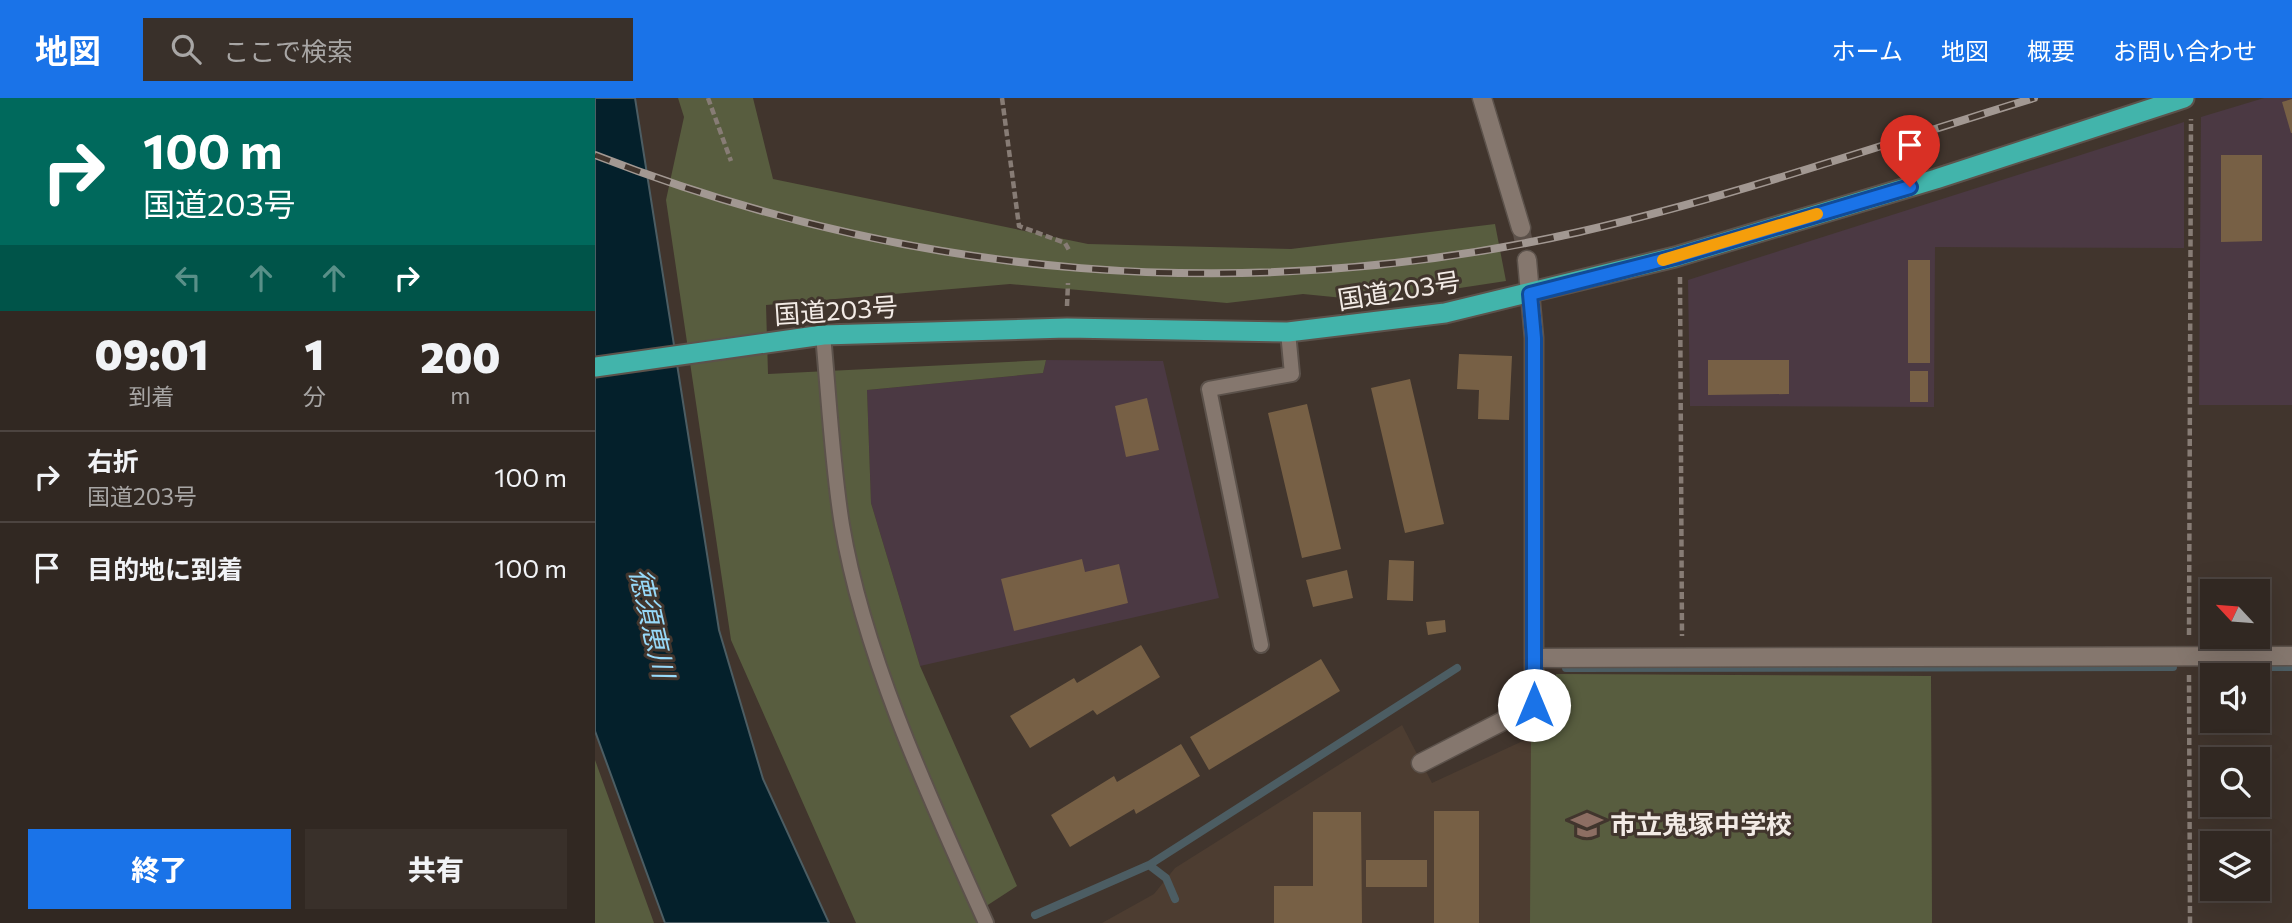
<!DOCTYPE html>
<html lang="ja">
<meta charset="utf-8">
<style>
body{margin:0;font-family:Commissioner,"Noto Sans JP",sans-serif;background:#39302a;color:#f1f3f6;height:100vh;display:flex;flex-direction:column;font-size:26px;white-space:nowrap}
*{box-sizing:border-box;margin:0}
p{font-size:23px;color:#a8a6a5}
.icon{flex:none;width:38px;height:38px;fill:none;stroke:currentColor;stroke-width:2;stroke-linecap:round;stroke-linejoin:round}
.map{position:relative;flex:1;overflow:hidden}
.sheet{display:flex;flex-direction:column;background:#312822;width:595px}
.sheet>*{flex:none}
.top-card{background:#00695c;color:#fff;overflow:hidden}
.needle{width:46px;rotate:296deg}
.fabs{position:absolute;left:1605px;top:481px;display:grid;gap:14px}
.fabs a{display:grid;place-items:center;width:70px;height:70px;border-radius:0px;background:#312822;box-shadow:0 7px 28px #0002,0 0 0 2px #4c4440;font-size:35px}
.pin{position:absolute;display:grid;place-items:center;width:60px;height:60px;color:#fff;margin:-72px -30px;border-radius:50% 50% 50% 0;rotate:-45deg;box-shadow:0 0 7px #0007}
.pin .icon{rotate:45deg}
.me{position:absolute;width:77px;margin:-38px;rotate:0deg;stroke-linejoin:round;filter:drop-shadow(0 0 5px #0008)}
.turn{display:flex;align-items:center;gap:24px;height:147px;padding:0 28px;font-size:32px}
.turn .icon{width:91px;height:91px;stroke-width:2.5}
.turn b{display:block;font-size:49px;line-height:60px}
.lanes{display:flex;align-items:center;height:66px;padding:0 28px;background:#0003;justify-content:center;gap:35px;direction:ltr}
.lanes .off{opacity:.35}
.eta{display:flex;justify-content:space-evenly;align-items:center;height:119px;text-align:center}
.eta b{font-size:42px;font-weight:800;line-height:49px}
.primary-button{display:flex;gap:14px;margin-top:auto;padding:14px 28px}
.primary-button a{flex:1;height:80px;border-radius:0px;background:#1a73e8;color:#fff;font-size:28px;font-weight:800;line-height:80px;text-align:center}
.primary-button a+a{background:#39302a;color:#f1f3f6}
ul{padding:0;list-style:none}
li{display:flex;align-items:center;gap:21px;height:91px;padding:0 28px;border-top:2px solid #4c4440}
li div{flex:1}
li b{display:block;font-size:26px}
li em{font-style:normal}
header{display:flex;align-items:center;gap:42px;box-sizing:border-box;height:98px;padding:0 35px;background:#1a73e8;color:#fff}
header strong{font-size:33px}
nav{display:flex;gap:38px;margin-inline-start:auto;font-size:24px}
.search{width:490px;height:63px;background:#39302a;display:flex;align-items:center;gap:18px;box-sizing:border-box;padding:0 24px;border-radius:0px;color:#a8a6a5;font-size:26px}
main{display:flex;flex:1;min-height:0}
.map>svg:first-child{display:block}
.commercial{fill:#4b3943}
.built{fill:#4d3d31}
.green{fill:#585d3f}
.water{fill:#04202b;stroke:#4c5d63;stroke-width:2}
.lines{fill:none;stroke-linecap:round;stroke-linejoin:round}
.stream{stroke:#4c5d63;stroke-width:8}
.building{fill:#776045}
.minor-tunnel{stroke:#5c5049;stroke-width:18;stroke-dasharray:18 9;stroke-linecap:butt}
.service-casing{stroke:#5c524b;stroke-width:18}
.minor-casing{stroke:#5c524b;stroke-width:21}
.trunk-casing{stroke:#5c524b;stroke-width:23}
.path{stroke:#877c75;stroke-width:4.5;stroke-dasharray:7 3.5;stroke-linecap:butt}
.service{stroke:#85776e;stroke-width:14}
.minor{stroke:#85776e;stroke-width:18}
.trunk{stroke:#42b4ab;stroke-width:19}
.rail-casing{stroke:#a29892;stroke-width:8}
.rail{stroke:#41352d;stroke-width:5;stroke-dasharray:16;stroke-linecap:butt}
.route-casing{stroke:#114b97;stroke-width:18}
.route{stroke:#1a73e8;stroke-width:12}
.slow{stroke:#f59e0b;stroke-width:12}
.labels{text-anchor:middle;stroke-width:6;stroke-linejoin:round;paint-order:stroke}
.street-label{font-size:26px;fill:#f3ebe6;stroke:#41352d}
.poi-label{font-size:26px;font-weight:bold;fill:#f3ebe6;stroke:#41352d;text-anchor:start}
.water-label{font-size:28px;font-style:italic;fill:#97d9f9;stroke:#41352d}
</style>
<header>
<strong>地図</strong>
<div class="search"><svg class="icon" aria-label="search" viewBox="0 0 24 24"><circle cx="10" cy="10" r="6"/><path d="M15 15l6 6"/></svg>ここで検索</div>
<nav><a>ホーム</a><a>地図</a><a>概要</a><a>お問い合わせ</a></nav>
</header>
<main>
<section class="sheet">
<div class="top-card">
<div class="turn"><svg class="icon" aria-label="right" viewBox="0 0 24 24"><path d="M7 20v-9h11M14 6l5 5-5 5"/></svg><div><b>100 m</b>国道203号</div></div>
<div class="lanes"><svg class="icon off" aria-label="left" viewBox="0 0 24 24"><path d="M17 20v-9H6M10 6l-5 5 5 5"/></svg><svg class="icon off" aria-label="ahead" viewBox="0 0 24 24"><path d="M12 20V5M6 11l6-6 6 6"/></svg><svg class="icon off" aria-label="ahead" viewBox="0 0 24 24"><path d="M12 20V5M6 11l6-6 6 6"/></svg><svg class="icon" aria-label="right" viewBox="0 0 24 24"><path d="M7 20v-9h11M14 6l5 5-5 5"/></svg></div>
</div>
<div class="eta">
<div><b>09:01</b><p>到着</p></div>
<div><b>1</b><p>分</p></div>
<div><b>200</b><p>m</p></div>
</div>
<ul>
<li><svg class="icon" aria-label="right" viewBox="0 0 24 24"><path d="M7 20v-9h11M14 6l5 5-5 5"/></svg><div><b>右折</b><p>国道203号</p></div><em>100 m</em></li>
<li><svg class="icon" aria-label="arrive" viewBox="0 0 24 24"><path d="M6 21V4h12l-3 4 3 4H6"/></svg><div><b>目的地に到着</b></div><em>100 m</em></li>
</ul>
<div class="primary-button"><a>終了</a><a>共有</a></div>
</section>
<div class="map">
<svg width="1697" height="825" viewBox="0 0 1697 825">
<rect width="100%" height="100%" fill="#41352d"/>
<!-- commercial -->
<path class="commercial" d="M1669,0h28v307h-93l2,-288z
M1589,24v126l-249,-1 -1,160 -244,-1 -2,-126z
M451,262l117,1 56,237 -299,68 -49,-163 -4,-113 176,-17z"/>
<!-- built -->
<path class="built" d="M961,576l375,2 1,247h-830l52,-29 21,-26 227,-143 30,58 123,-57z"/>
<!-- green -->
<path class="green" d="M83,0h75l20,81 315,65 203,5 204,-25 11,57 -132,20 -71,-7 -76,9 -217,-19 -244,21 2,69 278,-14 -3,13 -176,17 4,113 49,163 97,220 -43,28 5,9h-123l-125,-283 -65,-440 18,-83z
M961,576l375,2 1,247h-402l1,-186 25,-12z
M0,662l59,163h-59z"/>
<!-- water -->
<path class="water" d="M0,0h40l84,532 44,149 66,144h-164l-70,-192z"/>
<g class="lines">
<!-- stream -->
<path class="stream" d="M1613,569h84
M971,570l607,-1
M554,767l17,13 9,21
M440,817l114,-50 308,-197"/>
</g>
<!-- building -->
<path class="building" d="M1697,1v34h-1l-9,-31z
M1626,57h41v86l-41,1z
M1313,162h22v103h-22z
M864,256l53,2 -3,64 -31,-1 1,-29 -22,-1z
M1113,262h81v34l-81,1z
M1315,273h18v31h-18z
M815,281l34,145 -39,9 -34,-145z
M552,300l12,52 -33,7 -11,-51z
M712,306l34,145 -39,9 -34,-145z
M487,461l3,13 34,-8 9,39 -114,28 -13,-52z
M794,462l25,1 -1,40 -26,-1z
M752,472l6,28 -40,9 -7,-27z
M850,522l1,12 -18,3 -2,-13z
M546,547l19,32 -63,38 -4,-5 -63,38 -20,-32 64,-38 3,5z
M726,561l19,32 -131,79 -19,-33z
M586,646l19,32 -64,38 -2,-5 -64,38 -19,-32 63,-39 3,6z
M839,713h45v112h-45z
M718,714h48l1,111h-88v-37h39z
M771,762h61v27h-61z"/>
<g class="lines">
<!-- minor-tunnel -->
<path class="minor-tunnel" d="M926,130l6,32"/>
<defs>
<path id="service" d="M228,237c6,63 9,128 19,190 22,132 89,276 144,398
M666,547l-52,-256 83,-15 -4,-42"/>
<path id="minor" d="M887,0l39,130
M939,560l758,-2
M826,665l113,-58v-367l-7,-78"/>
<path id="trunk" d="M0,269l228,-32 244,-7 221,4 157,-19 230,-56 261,-78 248,-81"/>
</defs>
<!-- service casing -->
<use href="#service" class="service-casing"/>
<!-- minor casing -->
<use href="#minor" class="minor-casing"/>
<!-- trunk casing -->
<use href="#trunk" class="trunk-casing"/>
<!-- path -->
<path class="path" d="M113,0l23,63
M407,0l17,128 46,17 4,7
M1085,179l2,359
M472,208l1,-23
M1594,537l2,-516
M1594,577l1,248"/>
<!-- service -->
<use href="#service" class="service"/>
<!-- minor -->
<use href="#minor" class="minor"/>
<!-- trunk -->
<use href="#trunk" class="trunk"/>
<defs>
<path id="rail" d="M0,57c318,124 650,152 984,77 153,-35 305,-88 455,-134"/>
</defs>
<!-- rail casing -->
<use href="#rail" class="rail-casing"/>
<!-- rail -->
<use href="#rail" class="rail"/>
</g>
<g class="lines">
<defs>
<path id="route" d="M939,607v-367l-4,-44 145,-37 235,-70"/>
</defs>
<!-- route casing -->
<use href="#route" class="route-casing"/>
<!-- route -->
<use href="#route" class="route"/>
<!-- slow -->
<path class="slow" d="M1068,162l154,-46"/>
</g>
<!-- icons -->
<defs>
<symbol id="school-bare" viewBox="-9 -9 18 18"><path d="M0-5L7-2L0 1L-7-2ZM-4 1L0 2.5L4 1V4Q0 6-4 4Z" fill="#8d6e63" stroke="#41352d" stroke-width="2.5" paint-order="stroke"/></symbol>
</defs>
<g fill-rule="evenodd">
<use href="#school-bare" x="970" y="705" width="44" height="44"/>
</g>
<g class="labels">
<!-- street labels -->
<g class="street-label">
<text transform="translate(804 193) rotate(-9)" y="9">国道203号</text>
<text transform="translate(241 213) rotate(-4)" y="9">国道203号</text>
</g>
<!-- poi labels -->
<g class="poi-label">
<text x="1015" y="736">市立鬼塚中学校</text>
</g>
<!-- water labels -->
<g class="water-label">
<text transform="translate(57 525) rotate(77)" y="10">徳須恵川</text>
</g>
</g>
</svg>
<div class="fabs">
<a><svg class="needle" viewBox="-14 -14 28 28"><path d="M0-13l5 13h-10z" fill="#e53935"/><path d="M0 13l5-13h-10z" fill="#a8a6a5"/></svg></a>
<a><svg class="icon" aria-label="sound" viewBox="0 0 24 24"><path d="M4 9h4l5-4v14l-5-4H4zM17 9q2 3 0 6"/></svg></a>
<a><svg class="icon" aria-label="search" viewBox="0 0 24 24"><circle cx="10" cy="10" r="6"/><path d="M15 15l6 6"/></svg></a>
<a><svg class="icon" aria-label="layers" viewBox="0 0 24 24"><path d="M12 4l9 5-9 5-9-5zM3 14l9 5 9-5"/></svg></a>
</div>
<div class="pin" style="left:1315px;top:89px;background:#d93025"><svg class="icon" aria-label="arrive" viewBox="0 0 24 24"><path d="M6 21V4h12l-3 4 3 4H6"/></svg></div>
<svg class="me" style="left:939px;top:607px" viewBox="-20 -20 40 40"><circle r="19" fill="#fff"/><path d="M0-13L10 11 0 6-10 11z" fill="#1a73e8"/></svg>
</div>
</main>
